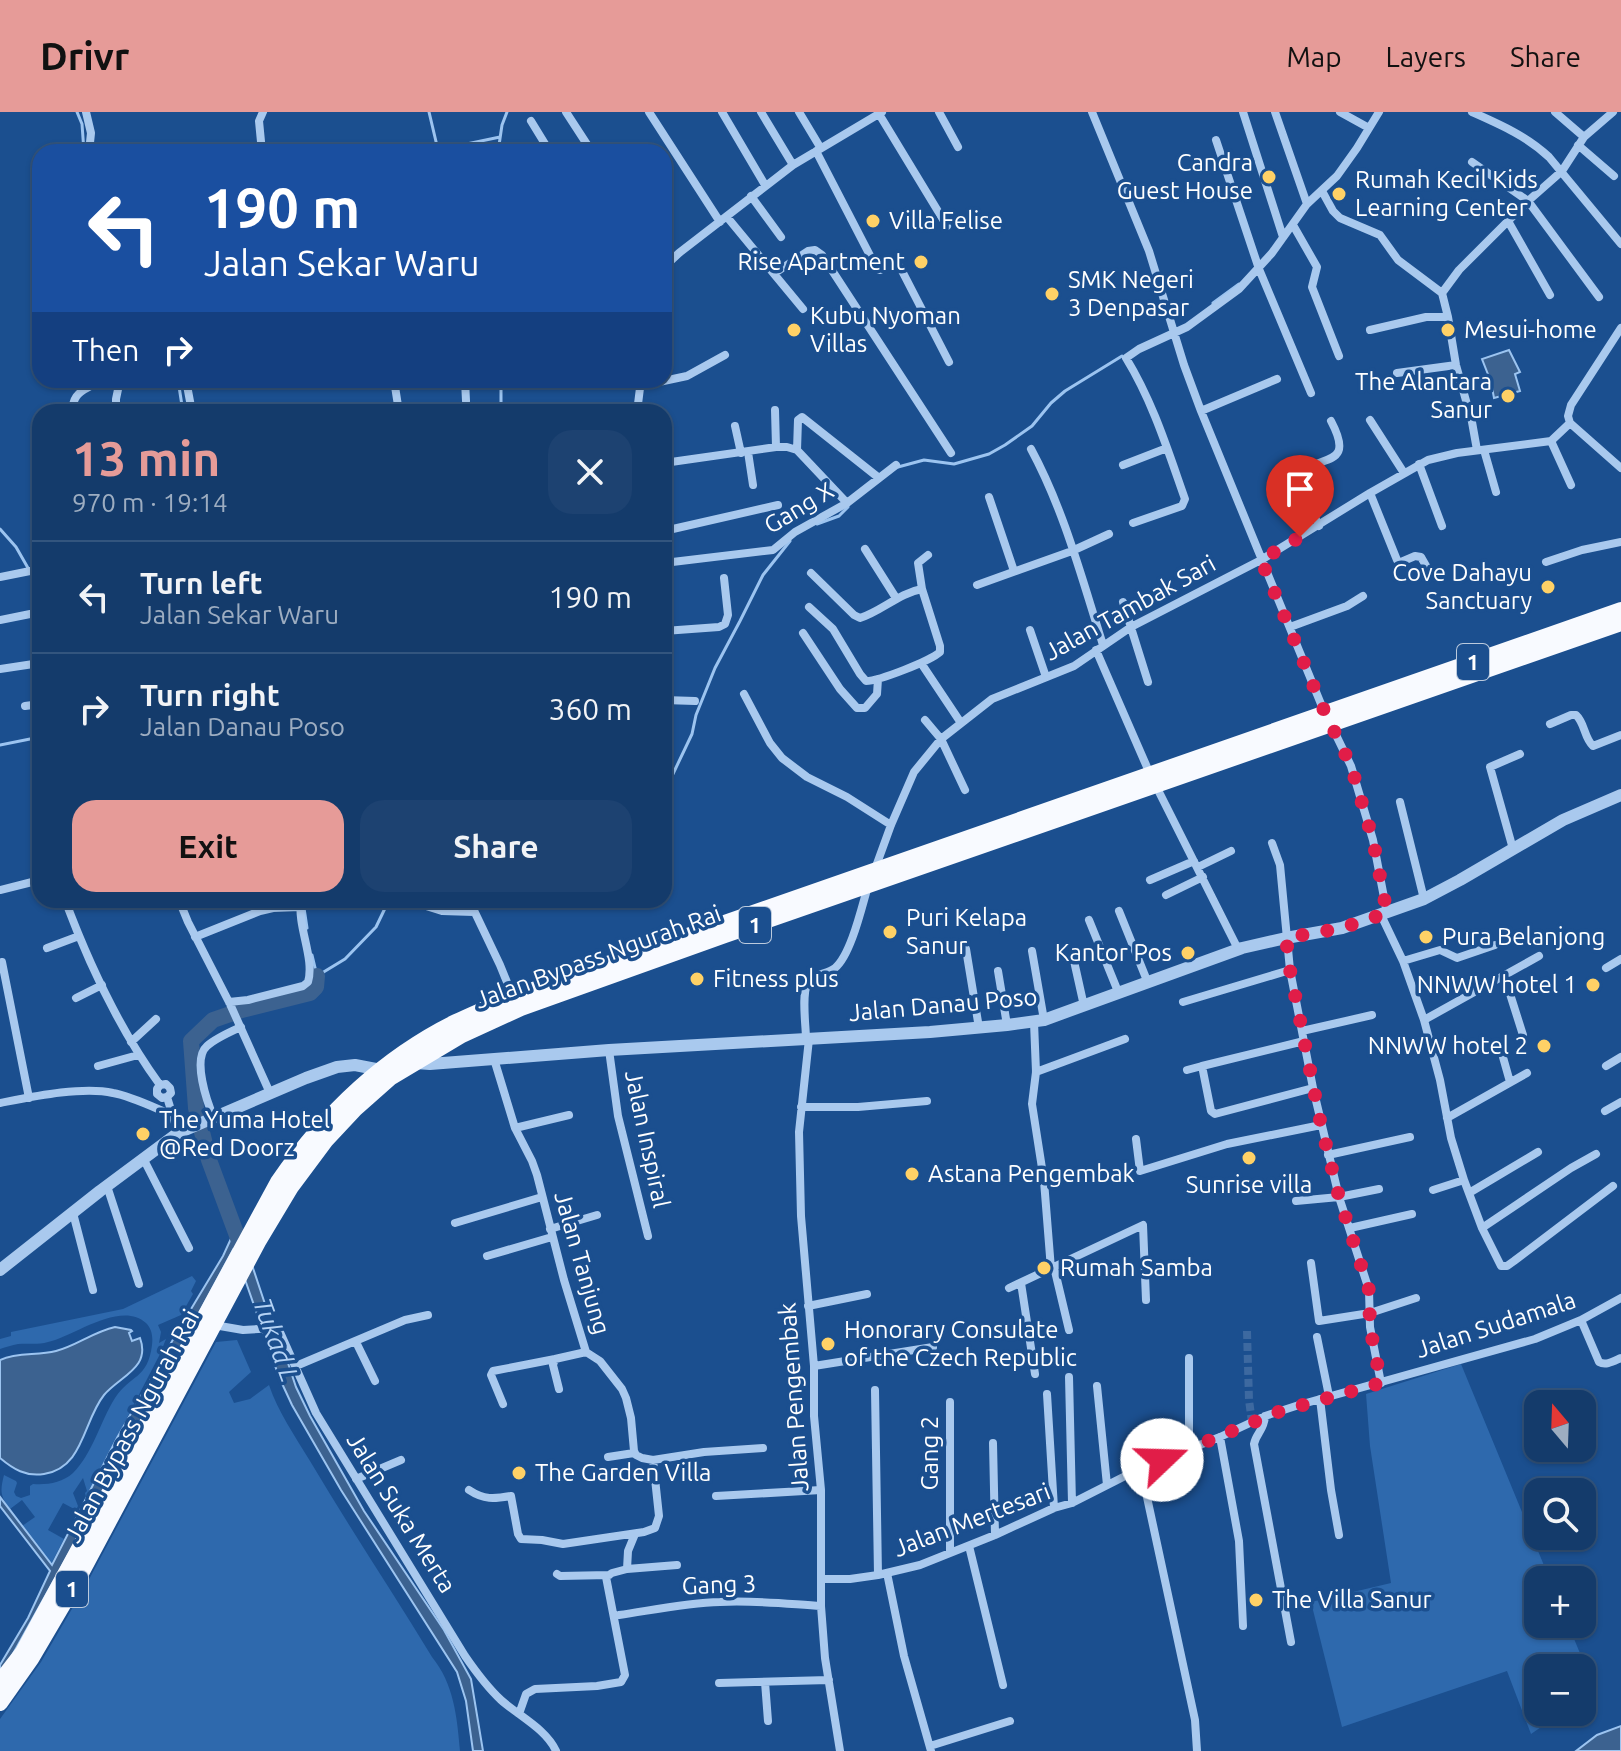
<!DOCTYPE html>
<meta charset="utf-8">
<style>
body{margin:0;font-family:Ubuntu,sans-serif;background:#1d4271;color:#f1f3f6;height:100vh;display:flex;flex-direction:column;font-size:30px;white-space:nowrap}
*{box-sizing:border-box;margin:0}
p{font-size:26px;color:#9dadc1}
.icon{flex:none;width:44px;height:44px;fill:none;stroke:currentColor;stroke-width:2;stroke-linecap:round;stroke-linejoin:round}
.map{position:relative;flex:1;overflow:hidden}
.panel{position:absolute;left:32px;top:292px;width:640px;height:504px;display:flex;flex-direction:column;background:#143b6b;border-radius:24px;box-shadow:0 2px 6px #0004,0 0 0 2px #33557e}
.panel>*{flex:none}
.guide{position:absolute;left:32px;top:32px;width:640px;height:244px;border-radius:24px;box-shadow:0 2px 6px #0004,0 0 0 2px #33557e;background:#1a4fa0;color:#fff;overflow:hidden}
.needle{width:52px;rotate:341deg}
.controls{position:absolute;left:1524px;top:1278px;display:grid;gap:16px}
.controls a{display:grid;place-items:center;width:72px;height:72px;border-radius:16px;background:#143b6b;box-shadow:0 2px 6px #0004,0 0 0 2px #33557e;font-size:40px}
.pin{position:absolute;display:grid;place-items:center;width:68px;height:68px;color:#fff;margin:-82px -34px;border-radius:50% 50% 50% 0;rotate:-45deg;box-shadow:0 0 8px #0007}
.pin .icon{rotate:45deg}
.me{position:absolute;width:88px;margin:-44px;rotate:69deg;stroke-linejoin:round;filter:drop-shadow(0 0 6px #0008)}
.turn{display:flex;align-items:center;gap:28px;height:168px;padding:0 40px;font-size:36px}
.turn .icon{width:104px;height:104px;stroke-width:2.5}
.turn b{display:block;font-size:56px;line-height:68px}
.then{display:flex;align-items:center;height:76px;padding:0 40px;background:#0003;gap:16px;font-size:30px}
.round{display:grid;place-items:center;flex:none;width:84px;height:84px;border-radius:24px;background:#1d4271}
.headline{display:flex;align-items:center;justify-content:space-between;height:136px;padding:0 40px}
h1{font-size:48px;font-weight:600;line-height:60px;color:#e69b98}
.action{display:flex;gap:16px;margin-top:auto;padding:16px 40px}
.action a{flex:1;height:92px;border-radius:24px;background:#e69b98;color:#111;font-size:32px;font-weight:600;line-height:92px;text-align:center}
.action a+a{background:#1d4271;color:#f1f3f6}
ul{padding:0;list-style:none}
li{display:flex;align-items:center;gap:24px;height:112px;padding:0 40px;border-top:2px solid #33557e}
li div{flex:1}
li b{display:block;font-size:30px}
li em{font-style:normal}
header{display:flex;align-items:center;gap:48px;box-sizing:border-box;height:112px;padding:0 40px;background:#e69b98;color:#111}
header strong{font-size:38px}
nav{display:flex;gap:44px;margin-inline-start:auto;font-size:28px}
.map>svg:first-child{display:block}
.green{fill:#2e69ad}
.water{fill:#3c6290;stroke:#9cc4f0;stroke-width:2}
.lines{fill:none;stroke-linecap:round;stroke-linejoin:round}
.stream{stroke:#9cc4f0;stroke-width:3}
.river{stroke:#3c6290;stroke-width:16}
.minor-tunnel{stroke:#3d69a0;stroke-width:8;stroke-dasharray:8 4;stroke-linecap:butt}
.minor{stroke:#a9c9ee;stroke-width:8}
.tertiary{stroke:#a9c9ee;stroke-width:12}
.trunk{stroke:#f8faff;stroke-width:16}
.route{stroke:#e11d48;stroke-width:14;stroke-dasharray:0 25.2}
.poi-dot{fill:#ffd166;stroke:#1b4f8f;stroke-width:3}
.labels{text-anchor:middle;stroke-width:7;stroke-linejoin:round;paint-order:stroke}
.shield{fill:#1b4f8f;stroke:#bbcadd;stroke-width:2}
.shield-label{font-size:22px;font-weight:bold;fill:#fff}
.poi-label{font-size:24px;fill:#fff;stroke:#1b4f8f;text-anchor:start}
.street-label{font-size:24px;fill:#fff;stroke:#1b4f8f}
.water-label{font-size:26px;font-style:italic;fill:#b5d3f5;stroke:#1b4f8f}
</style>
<header>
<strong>Drivr</strong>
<nav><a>Map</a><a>Layers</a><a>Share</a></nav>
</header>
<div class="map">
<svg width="1621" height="1639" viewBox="0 0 1621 1639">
<rect width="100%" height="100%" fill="#1b4f8f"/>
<!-- green -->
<path class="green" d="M192,1164l4,5 -5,10 2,3 -12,21 -23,10 3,7 -2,11 7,-4 -6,15 -74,143 -1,-4 2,-2 -4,-13 -10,15 5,13 -2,4 -13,-7 -15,27 16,9 -13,25 -29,-38 13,-9 -13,-17 -12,9c-10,-13 -10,-18 -6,-34l12,6 1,2 -3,9 2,4 5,2 9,-3v-9l3,-2c14,1 29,-1 40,-11 20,-20 27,-51 42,-75 15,-23 33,-19 37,-53 1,-8 0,-16 -6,-22 -25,-23 -72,13 -98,19 -10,3 -20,1 -30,2 -6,1 -12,3 -18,5v-10l11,-3v-4l112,-23z
M237,1228l14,32 -22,20 5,11 16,-4 19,-14c9,27 26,51 41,76 39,66 82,130 122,196 22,27 25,60 28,94h-460v-32l41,-57 46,-79 129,-241z
M1461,1252l89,216h-12v44h30l27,66 -13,9v-31h-44v44h25l-32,22 -24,-63 -165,56 -31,-125 80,-19 -21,-137 -4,-52z"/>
<!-- water -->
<path class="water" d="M1509,238l11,22 -5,2 5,17 -26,7 -3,-16 -9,-23z
M234,1120h7l24,72 20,50 11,33 14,29 54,95 80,119 27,49 12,72h-10l-7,-50 -9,-29 -116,-182 -49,-85 -13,-28 -45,-129 -152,282 -82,147v-12l28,-47 22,-47 -50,-65v-9l52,68 65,-127 62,-109 44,-73z
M115,1215l16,3 1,1 -3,2 3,8 8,-3c11,30 -20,38 -36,57 -21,26 -20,73 -60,79 -18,3 -31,-5 -44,-16v-98c18,-8 37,-4 56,-9 20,-5 37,-19 59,-24z
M1621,1614v25h-45l21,-16z"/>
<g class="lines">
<!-- stream -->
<path class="stream" d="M77,0l5,12 2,28
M429,0l9,38 62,-13
M498,40l4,-27 5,-13
M1213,191l26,-19
M178,268l5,32
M501,268v32
M898,355l26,-7 30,4 35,-10 16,-9 27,-19 19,-23 14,-12 57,-35
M817,412l22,-8 9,-9
M0,417l16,18 12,21
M32,463l8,12
M0,633l40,-8
M664,665l8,-1 20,-42 4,-19 19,-47 25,-47 23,-46 27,-34
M447,788h1
M304,796l3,20
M312,843l5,21 28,-17 31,-32 13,-27"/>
<!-- river -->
<path class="river" d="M242,1137l-33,-89 -13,-52 -5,-67 22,-21 29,-10 68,-17 6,-6 1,-11"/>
<!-- minor-tunnel -->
<path class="minor-tunnel" d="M1247,1219l2,69 3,22"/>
<!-- minor -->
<path class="minor" d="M86,0l5,21 -2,19
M566,0l26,40
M649,0l71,110
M722,0l43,73
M761,0l32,53
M799,0l21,35
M939,0l19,35
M1092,0l57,139 35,114 17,46 120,293 30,62 22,74 14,73
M1243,0l40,125
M1275,0l32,92
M1340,0l29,16
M1472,0c27,12 55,24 77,45l72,87
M1555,0l29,25
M879,2l68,112
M531,9l19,31
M1216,28l43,129 52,124
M1578,33l36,31
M816,39l61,118 3,1 15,-6 5,3 49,95
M262,40l-3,-31 4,-9
M1472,50l56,39 71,96
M1322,79l11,20 7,7 40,17 18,25 44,33 6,24 8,48 16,57 5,28
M751,84l30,41
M727,105l76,92
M1508,109l42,74
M1293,113l24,42 -5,20 27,69
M664,155l15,-14 114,-88 89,-53
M775,161l33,-22 7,-1 7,5 129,198
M1442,181l17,-23 69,-69 34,-30 22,-34 29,-25
M1370,218l56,-13h22
M1397,261l59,-8
M186,268l6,32
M394,268l5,32
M465,268l1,21
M552,268l14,3 74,3 47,-10 38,-21
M775,298l1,37
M1201,299l76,-32
M72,300c1,-14 5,-19 17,-25l3,-7
M116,300v-13l4,-19
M637,300l4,-32
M1370,308l34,53
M1570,311l-2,-7 3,-11 50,-77
M1570,311l51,45
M735,314l6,27
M1551,329l20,44
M1031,337c33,61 51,130 72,196
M797,338l1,-30 4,-3 77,61
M1484,338l12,42
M748,340l5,33
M664,351l112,-16h11l10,3 50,53
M1419,352l23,62
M1123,353l44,-17
M1370,381l27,67 4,2 14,-6 6,1 8,14
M989,385l25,74
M1133,411l49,-17 3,-7c-17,-48 -32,-97 -59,-141l13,-9 48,-22 52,-38 33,-36 35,-49 30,-28 20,-28 22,-36
M1319,414l-22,-47c16,-28 61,-7 34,-58
M664,419l114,-26
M865,437l31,49
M1546,450l36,-12 39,-8
M664,451l109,-13 22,-18 52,-29 49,-38
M0,465l40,-8
M977,473l95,-34 37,-17
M922,477l-4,-26 10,-8
M1123,490l25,80
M809,495l24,22 27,45 6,7c13,0 64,-20 74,-29v-6l-18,-57c-23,4 -40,22 -62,29l-6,-3 -43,-42
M0,508l40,-8
M1290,515l57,-21 16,-10
M1030,518l16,47
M664,519l55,-4 6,-3 3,-9 -4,-37
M803,521l37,56 17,19h8l12,-14 1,-15
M1096,538l54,124
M921,551l40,60
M0,557l40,-6
M744,582l26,49 12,15 25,19 40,20 44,28
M664,588l31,1
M25,594l15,-2
M925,608l16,19 24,51
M1550,612l21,-9h5c9,8 8,23 17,31l28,-11
M1156,674l82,163
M1400,690l24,97
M1272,731l8,22 10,105 23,118 26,109 30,93 1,37 11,56
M1513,737l-23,-82 30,-13
M1198,755l33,-16
M875,757l16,-44 23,-53 27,-33 51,-40 82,-33 57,-39 130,-67 109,-67 58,-33 29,-7 94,-12 19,-18
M1150,768l44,-19
M0,778l40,-10
M1166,783l37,-18
M65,788c24,64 54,129 95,185
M179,788l9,22 42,82 40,89
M407,788l35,11 32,1
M469,788l31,65 13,32
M1119,799l29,72
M1381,803l22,46 21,59 16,60 11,58 13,42 18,48 19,38h6l7,-5 99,-75
M1089,808l30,74
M195,825l65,-26 13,-3 27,-1
M47,836l32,-12
M966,837l13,79
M1032,839l12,69
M1074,849l10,45
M1403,849l37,-11 17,8 38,-13
M2,850l27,136
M1606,856l15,-9
M998,859l9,54
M1504,863l19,60
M76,886l26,-13
M229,890l19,-2 55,-14 5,-4c7,-24 -11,-55 -7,-82
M1183,890l107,-32
M1424,908l115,-64
M1034,910l2,50 -4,32 12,77 7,88
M1302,919l70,-16
M806,927c0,-13 -5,-46 2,-57 5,-8 20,-8 27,-14 16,-13 27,-62 33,-82
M809,927l-10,93 2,84 13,150v50l7,74v116l4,52 15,93
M1304,929l-102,25 9,45 4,3 98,-26
M131,930l25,-23
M1499,931l11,39
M609,938l9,66 30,120
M494,947l21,69 17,33 5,14 27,105 22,72 14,9 22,28 4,9 5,20 3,33 2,4 6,3 11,2 51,-8 59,-4
M98,954l40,-11
M1606,954l15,-9
M1187,958l15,-4
M1036,960l89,-33
M167,985l-5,1 -5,-4v-5l3,-4 6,-1 4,4 1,5 -4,4 11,36
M0,991c31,-6 82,-17 113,-10 18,3 42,15 59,22
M801,995h57l69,-6
M1605,999l16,-9
M214,1006c-7,-16 -22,-59 -7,-72 9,-8 23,-14 34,-19
M1447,1006l80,-45
M515,1016l54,-13
M1136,1027l4,32 87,-27 94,-19
M1328,1043l82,-18
M143,1046l46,90
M107,1074l32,98
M1433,1078l31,-10
M1469,1081l69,-41
M1296,1089l43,-4 40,-8
M73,1101l20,77
M455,1111l87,-26
M1350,1116l62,-14
M1482,1116l89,-60 25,-14
M550,1117l47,-14
M487,1144l65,-19
M1311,1151l8,58 51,-8 46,-15
M1054,1155l15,63
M1021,1171l14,91
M1009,1176l134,-63 3,75
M808,1194l59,-12
M1581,1208l18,42c7,4 15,-1 22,-4
M214,1213l29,5 33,-2 3,2 37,83 149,243c11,16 22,31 36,44 18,16 45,29 55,51
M1317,1225l12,59
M356,1230l19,39
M1189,1246v91
M296,1254l109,-46 23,-5
M814,1254l119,-19
M1069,1265l3,126
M1097,1274l10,99
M559,1277l-6,-24 2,-6 31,-7
M875,1278l3,185
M1047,1282l7,114
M1320,1287l11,91 8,45
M950,1290v150
M503,1292l-12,-29 2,-4 62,-12
M1265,1304c-1,15 -9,17 -11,28l37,198
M1220,1325l19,104 4,85
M993,1331l2,92
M608,1345l26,-4
M1142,1362l53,246 2,31
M356,1367l45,-19
M469,1378c15,10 25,9 42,6l7,38 3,5 21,1 21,4 81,-12 11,-4 4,-12 -6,-56
M716,1384l105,-6
M969,1434l34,139
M627,1457l50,-4
M887,1461l17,83 27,95
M557,1462l3,2 49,-1
M821,1467h29l28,-4 42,-10 75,-30 59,-27 18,-5 69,-35 79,-31 45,-21 34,-11 236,-66 46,-19 40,-22
M619,1503c34,-5 67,-12 101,-13 34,-2 68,2 101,4
M765,1570l3,39
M719,1571l110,-3
M519,1602l7,-20 9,-5 62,-3 24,-4 4,-7 -19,-98 6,-4 15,-4 1,-18 7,-17
M930,1634l80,-25"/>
<!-- tertiary -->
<path class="tertiary" d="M416,951l14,1 179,-14 321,-18 77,-7 37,-5 198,-72 44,-10 56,-10 82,-29 36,-19 103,-60 58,-25
M0,1158l100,-79 78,-58 128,-55 31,-11 18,-2 26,5"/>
<!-- trunk -->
<path class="trunk" d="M0,1570l23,-30 255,-470c46,-67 105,-124 178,-160 19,-9 38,-17 57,-25l1108,-387
M0,1591l31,-44 47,-80 180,-337 33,-55 35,-47 29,-31 35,-31 72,-43 59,-27 204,-73 896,-312"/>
</g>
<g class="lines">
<!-- route -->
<path class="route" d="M1162,1348l116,-48 103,-29 -11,-56 -1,-37 -30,-93 -18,-72 -31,-155 -4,-32 56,-10 45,-15 -14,-73 -22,-74 -30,-62 -60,-144 39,-23"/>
</g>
<!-- markers -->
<g class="poi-dot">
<circle cx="1269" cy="65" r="8"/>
<circle cx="1339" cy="82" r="8"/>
<circle cx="873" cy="109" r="8"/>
<circle cx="921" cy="150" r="8"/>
<circle cx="1052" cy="182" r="8"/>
<circle cx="794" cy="218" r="8"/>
<circle cx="1448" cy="218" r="8"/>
<circle cx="1508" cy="284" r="8"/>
<circle cx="1548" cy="475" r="8"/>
<circle cx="890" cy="820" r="8"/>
<circle cx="1426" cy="825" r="8"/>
<circle cx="1188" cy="841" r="8"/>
<circle cx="697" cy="867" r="8"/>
<circle cx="1593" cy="873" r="8"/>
<circle cx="1544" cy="934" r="8"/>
<circle cx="143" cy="1022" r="8"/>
<circle cx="1249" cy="1046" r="8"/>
<circle cx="912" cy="1062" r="8"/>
<circle cx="1044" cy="1156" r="8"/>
<circle cx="828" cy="1232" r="8"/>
<circle cx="519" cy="1361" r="8"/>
<circle cx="1256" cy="1488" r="8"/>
</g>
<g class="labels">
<!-- shield labels -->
<g class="shield">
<rect x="1457" y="532" width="32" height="36" rx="6"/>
<rect x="739" y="795" width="32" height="36" rx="6"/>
<rect x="56" y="1459" width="32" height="36" rx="6"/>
</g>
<g class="shield-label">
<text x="1473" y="558">1</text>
<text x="755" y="821">1</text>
<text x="72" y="1485">1</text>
</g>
<!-- poi labels -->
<g class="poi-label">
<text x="1253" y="59" text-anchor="end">Candra<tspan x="1253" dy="28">Guest House</tspan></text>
<text x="1355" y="76">Rumah Kecil Kids<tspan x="1355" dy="28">Learning Center</tspan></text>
<text x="889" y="117">Villa Felise</text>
<text x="905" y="158" text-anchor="end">Rise Apartment</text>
<text x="1068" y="176">SMK Negeri<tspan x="1068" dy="28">3 Denpasar</tspan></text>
<text x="810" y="212">Kubu Nyoman<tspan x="810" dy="28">Villas</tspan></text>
<text x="1464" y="226">Mesui-home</text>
<text x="1492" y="278" text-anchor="end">The Alantara<tspan x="1492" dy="28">Sanur</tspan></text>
<text x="1532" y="469" text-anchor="end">Cove Dahayu<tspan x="1532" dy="28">Sanctuary</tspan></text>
<text x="906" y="814">Puri Kelapa<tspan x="906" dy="28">Sanur</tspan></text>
<text x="1442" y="833">Pura Belanjong</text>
<text x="1172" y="849" text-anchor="end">Kantor Pos</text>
<text x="713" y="875">Fitness plus</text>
<text x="1577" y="881" text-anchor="end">NNWW hotel 1</text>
<text x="1528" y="942" text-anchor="end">NNWW hotel 2</text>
<text x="159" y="1016">The Yuma Hotel<tspan x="159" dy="28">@Red Doorz</tspan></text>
<text x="928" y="1070">Astana Pengembak</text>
<text x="1249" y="1081" text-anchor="middle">Sunrise villa</text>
<text x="1060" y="1164">Rumah Samba</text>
<text x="844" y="1226">Honorary Consulate<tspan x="844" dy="28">of the Czech Republic</tspan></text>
<text x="535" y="1369">The Garden Villa</text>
<text x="1272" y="1496">The Villa Sanur</text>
</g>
<!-- street labels -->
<g class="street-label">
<text transform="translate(799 396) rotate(-31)" y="8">Gang X</text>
<text transform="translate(1130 496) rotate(-29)" y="8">Jalan Tambak Sari</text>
<text transform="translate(598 845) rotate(-20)" y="8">Jalan Bypass Ngurah Rai</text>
<text transform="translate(943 893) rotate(-5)" y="8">Jalan Danau Poso</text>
<text transform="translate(647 1027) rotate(78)" y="8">Jalan Inspiral</text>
<text transform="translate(582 1151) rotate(74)" y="8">Jalan Tanjung</text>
<text transform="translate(1496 1213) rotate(-18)" y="8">Jalan Sudamala</text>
<text transform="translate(794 1285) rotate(-94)" y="8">Jalan Pengembak</text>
<text transform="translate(132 1314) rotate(-62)" y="8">Jalan Bypass Ngurah Rai</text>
<text transform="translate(930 1341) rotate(-90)" y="8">Gang 2</text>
<text transform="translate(401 1401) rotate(58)" y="8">Jalan Suka Merta</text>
<text transform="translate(972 1408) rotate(-21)" y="8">Jalan Mertesari</text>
<text transform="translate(719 1473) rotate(-2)" y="8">Gang 3</text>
</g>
<!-- water labels -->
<g class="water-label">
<text transform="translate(276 1228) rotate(70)" y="9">Tukad L</text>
</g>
</g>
</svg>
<div class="controls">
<a><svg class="needle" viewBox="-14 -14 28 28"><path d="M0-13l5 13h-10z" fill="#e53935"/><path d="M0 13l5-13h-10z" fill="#9dadc1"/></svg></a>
<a><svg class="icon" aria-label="search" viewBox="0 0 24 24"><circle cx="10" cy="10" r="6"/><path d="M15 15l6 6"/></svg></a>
<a>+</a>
<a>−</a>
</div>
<div class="pin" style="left:1300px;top:425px;background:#d93025"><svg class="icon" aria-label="arrive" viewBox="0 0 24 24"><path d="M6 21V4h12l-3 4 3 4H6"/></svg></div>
<svg class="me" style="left:1162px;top:1348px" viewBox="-20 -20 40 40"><circle r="19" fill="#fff"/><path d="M0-13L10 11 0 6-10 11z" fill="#e11d48"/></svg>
<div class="guide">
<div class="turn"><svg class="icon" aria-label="left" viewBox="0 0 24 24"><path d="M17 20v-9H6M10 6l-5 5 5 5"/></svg><div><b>190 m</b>Jalan Sekar Waru</div></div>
<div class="then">Then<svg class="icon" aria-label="right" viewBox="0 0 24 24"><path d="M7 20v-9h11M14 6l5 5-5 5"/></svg></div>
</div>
<section class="panel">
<div class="headline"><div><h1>13 min</h1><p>970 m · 19:14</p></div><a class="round"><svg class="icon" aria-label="close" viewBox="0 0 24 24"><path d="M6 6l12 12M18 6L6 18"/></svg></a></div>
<ul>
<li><svg class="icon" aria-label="left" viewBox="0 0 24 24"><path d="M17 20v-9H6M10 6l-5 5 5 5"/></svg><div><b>Turn left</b><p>Jalan Sekar Waru</p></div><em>190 m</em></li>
<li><svg class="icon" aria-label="right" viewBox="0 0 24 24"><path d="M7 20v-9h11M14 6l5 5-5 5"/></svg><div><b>Turn right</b><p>Jalan Danau Poso</p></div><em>360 m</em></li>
</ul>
<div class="action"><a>Exit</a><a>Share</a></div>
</section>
</div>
